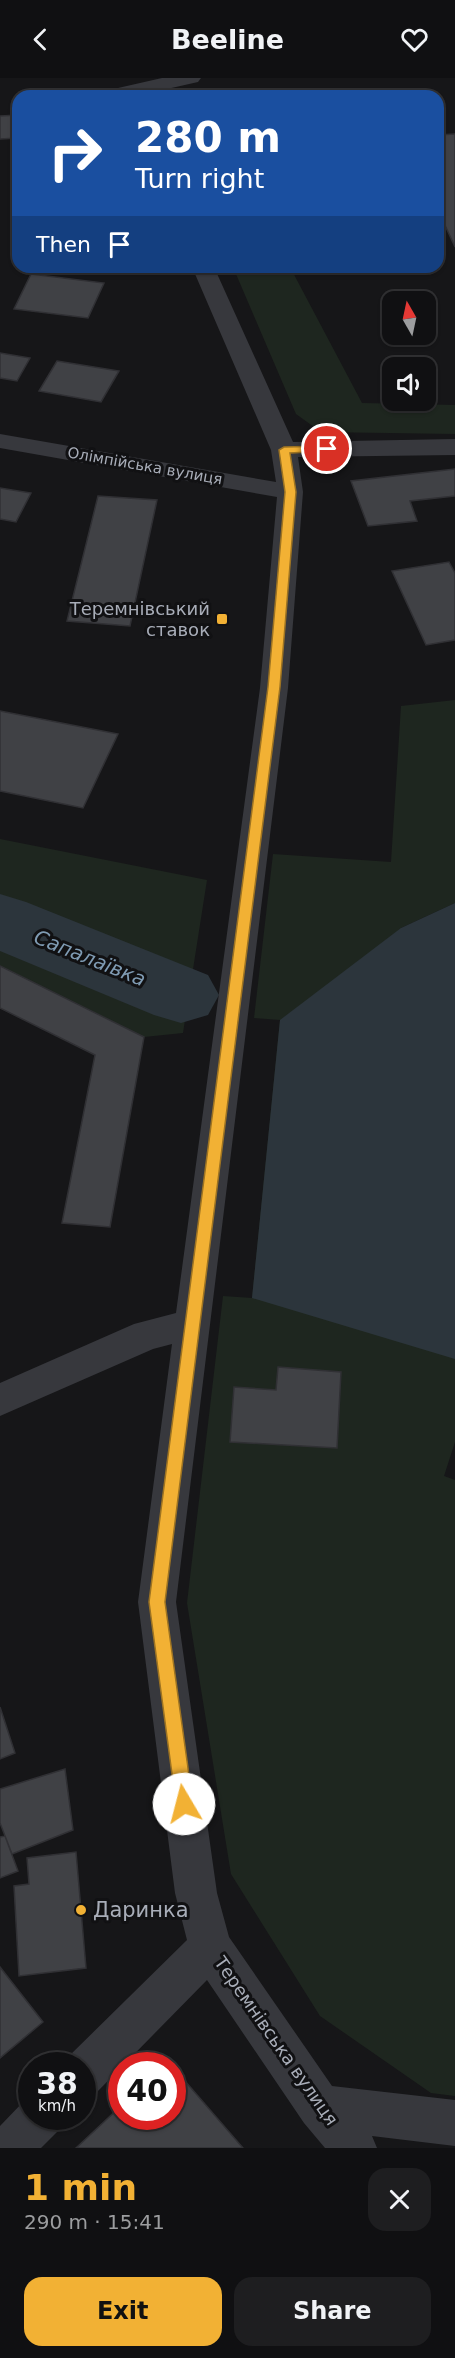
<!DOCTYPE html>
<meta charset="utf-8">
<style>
body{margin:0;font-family:"DejaVu Sans",sans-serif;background:#1e1e20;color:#f1f3f6;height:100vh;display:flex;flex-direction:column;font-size:22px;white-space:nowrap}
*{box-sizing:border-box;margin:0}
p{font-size:20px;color:#9c9d9f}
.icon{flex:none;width:33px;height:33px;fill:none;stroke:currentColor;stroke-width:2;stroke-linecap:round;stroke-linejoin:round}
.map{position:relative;height:2070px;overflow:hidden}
.sheet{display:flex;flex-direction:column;background:#101012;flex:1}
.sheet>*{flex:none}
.hud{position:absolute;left:12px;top:12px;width:432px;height:183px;border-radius:18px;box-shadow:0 2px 4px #0004,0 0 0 2px #303032;background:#1a4fa0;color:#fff;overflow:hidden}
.needle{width:39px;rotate:351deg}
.tools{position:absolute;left:382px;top:213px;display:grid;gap:12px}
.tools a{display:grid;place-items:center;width:54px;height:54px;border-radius:12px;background:#101012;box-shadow:0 2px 4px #0004,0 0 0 2px #303032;font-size:30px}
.speed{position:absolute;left:18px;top:1974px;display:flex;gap:12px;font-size:30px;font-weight:700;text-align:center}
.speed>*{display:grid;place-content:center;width:78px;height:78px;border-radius:50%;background:#101012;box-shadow:0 2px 4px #0004,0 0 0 2px #303032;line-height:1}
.speed small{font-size:15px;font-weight:400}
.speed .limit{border:9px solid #d22;background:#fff;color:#111}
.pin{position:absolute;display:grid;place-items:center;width:51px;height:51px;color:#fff;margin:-26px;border:3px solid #fff;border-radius:50%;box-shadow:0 2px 6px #0007}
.me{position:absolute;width:66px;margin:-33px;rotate:352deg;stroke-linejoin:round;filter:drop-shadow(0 0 4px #0008)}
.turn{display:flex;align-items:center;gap:21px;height:126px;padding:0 24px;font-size:27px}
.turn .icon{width:78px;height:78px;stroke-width:2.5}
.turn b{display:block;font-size:42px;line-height:51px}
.then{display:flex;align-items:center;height:57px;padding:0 24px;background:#0003;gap:12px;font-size:22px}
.round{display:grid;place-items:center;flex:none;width:63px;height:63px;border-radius:18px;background:#1e1e20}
.headline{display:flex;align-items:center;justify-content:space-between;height:102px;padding:0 24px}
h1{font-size:36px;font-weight:600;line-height:45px;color:#f2b134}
.action{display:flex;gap:12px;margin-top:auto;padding:12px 24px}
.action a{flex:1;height:69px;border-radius:18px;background:#f2b134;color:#111;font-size:24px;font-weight:600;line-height:69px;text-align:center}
.action a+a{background:#1e1e20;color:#f1f3f6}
header{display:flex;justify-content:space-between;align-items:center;height:78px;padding:0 24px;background:#101012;font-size:27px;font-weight:600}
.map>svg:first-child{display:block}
.green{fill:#1e261f}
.water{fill:#2c353c}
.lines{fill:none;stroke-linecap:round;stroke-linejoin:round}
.river{fill:#2c353c;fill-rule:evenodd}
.building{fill:#404145;stroke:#303034;stroke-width:1.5}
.minor{fill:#37383d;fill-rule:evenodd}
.route{fill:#f2b134;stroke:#9d7322;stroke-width:1.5}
.poi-dot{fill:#f2b134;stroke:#111113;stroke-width:2}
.labels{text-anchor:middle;stroke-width:6;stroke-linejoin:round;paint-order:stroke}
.far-street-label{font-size:15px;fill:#a8adb8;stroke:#111113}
.poi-label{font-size:18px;fill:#a8adb8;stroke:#111113;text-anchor:end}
.street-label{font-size:18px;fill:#a8adb8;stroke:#111113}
.water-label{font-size:20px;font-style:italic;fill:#7f9bb3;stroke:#111113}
.near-poi-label{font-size:21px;fill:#a8adb8;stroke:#111113;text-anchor:start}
</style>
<header><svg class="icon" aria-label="back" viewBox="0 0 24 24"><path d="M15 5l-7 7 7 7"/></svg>Beeline<svg class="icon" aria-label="heart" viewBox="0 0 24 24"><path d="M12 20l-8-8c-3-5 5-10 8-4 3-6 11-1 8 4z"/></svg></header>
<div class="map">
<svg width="455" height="2070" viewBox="0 0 455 2070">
<rect width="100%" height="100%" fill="#161618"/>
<!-- green -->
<path class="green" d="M233,189h57l72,136 93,2v29l-134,-2 -25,-18z
M455,622v203l-54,25 54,387v127l-11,34 11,4v616l-24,-3 -111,-77 -89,-142 -44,-271 36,-307 29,2 28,-278 -26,-2 19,-164 118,8 10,-156z
M0,761l207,41 -24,153 -39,4 -144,-71z"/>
<!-- water -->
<path class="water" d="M455,825v456l-203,-61 28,-278 121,-92z"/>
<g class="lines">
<!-- river -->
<path class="river" d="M0,816l26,8 182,73 11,20 -11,20 -27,8 -27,-8 -154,-64z"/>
</g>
<!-- building -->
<path class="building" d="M18,37v23l-18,1v-23z
M455,56v113l-17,-37v-75z
M31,196l73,9 -16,35 -74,-9z
M0,275l30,5 -13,23 -17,-3z
M57,283l62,10 -18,31 -62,-11z
M455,391v27l-45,5 7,20 -49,5 -17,-45z
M0,410l31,5 -15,29 -16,-3z
M98,418l59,4 -27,126 -63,-5z
M449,484l6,11v67l-29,5 -34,-74z
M0,633l118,23 -35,74 -83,-17z
M0,888l144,71 -34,190 -48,-4 33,-168 -95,-47z
M278,1289l63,5 -4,76 -107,-6 4,-55 42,3z
M0,1629l15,46 -15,6z
M65,1691l8,61 -61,24 -12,-31v-34z
M5,1758l13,35 -18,7v-41z
M76,1774l10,116 -67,8 -5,-90 15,-2 -2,-26z
M0,1889l43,55 -43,36z
M172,1988l71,82h-167l46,-43v11h50z"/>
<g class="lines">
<!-- minor -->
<path class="minor" d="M162,0h39l-3,4 -62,14h-19l-2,-4 3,-4z
M192,189h22l79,175 162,-3v16l-157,2 5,35 -15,196 -112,914 41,291 12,44 103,149 123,14v46l-83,-10 5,12h-52l-21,-25 -97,-143 -109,111 -16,6v-31h-18l2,-7 121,-119 -12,-47 -37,-291 34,-258 -19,5 -153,67v-33l134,-59 42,-11 84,-625 17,-191 -277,-49v-14l276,48 -5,-32z
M32,2019v19h31l-6,16 -16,16h-41v-22l25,-26z"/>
</g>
<!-- route -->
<path class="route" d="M327,368l5,3 -2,2 -40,2 6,39 -16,195 -115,915 28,202 -3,5 -6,3 -6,-3 -2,-5 -27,-202 119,-915 17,-195 -6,-42 5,-3z"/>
<!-- markers -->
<g class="poi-dot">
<rect x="216" y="535" width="12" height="12" rx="3"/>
<circle cx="81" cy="1832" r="6"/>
</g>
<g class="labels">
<!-- far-street labels -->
<g class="far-street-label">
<text transform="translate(145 388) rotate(10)" y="5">Олімпійська вулиця</text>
</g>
<!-- poi labels -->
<g class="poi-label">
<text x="210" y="537">Теремнівський<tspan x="210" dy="21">ставок</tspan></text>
</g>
<!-- street labels -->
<g class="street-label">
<text transform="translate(276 1963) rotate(55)" y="6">Теремнівська вулиця</text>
</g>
<!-- water labels -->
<g class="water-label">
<text transform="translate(90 880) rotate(22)" y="7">Сапалаївка</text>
</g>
<!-- near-poi labels -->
<g class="near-poi-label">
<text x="93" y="1839">Даринка</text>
</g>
</g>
</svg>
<div class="tools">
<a><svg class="needle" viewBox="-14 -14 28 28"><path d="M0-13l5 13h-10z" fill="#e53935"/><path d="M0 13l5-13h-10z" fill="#9c9d9f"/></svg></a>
<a><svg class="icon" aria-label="sound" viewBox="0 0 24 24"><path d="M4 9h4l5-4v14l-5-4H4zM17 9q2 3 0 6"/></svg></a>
</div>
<div class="speed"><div>38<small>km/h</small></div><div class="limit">40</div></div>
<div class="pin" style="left:327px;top:371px;background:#d93025"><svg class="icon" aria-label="arrive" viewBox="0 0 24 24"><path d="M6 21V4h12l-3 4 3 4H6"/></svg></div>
<svg class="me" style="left:184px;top:1726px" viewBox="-20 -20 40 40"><circle r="19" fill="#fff"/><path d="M0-13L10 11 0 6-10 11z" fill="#f2b134"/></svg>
<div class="hud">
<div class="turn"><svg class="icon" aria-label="right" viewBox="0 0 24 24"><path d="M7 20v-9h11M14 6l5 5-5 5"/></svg><div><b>280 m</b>Turn right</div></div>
<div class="then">Then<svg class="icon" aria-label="arrive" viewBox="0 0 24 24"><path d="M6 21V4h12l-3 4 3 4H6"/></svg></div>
</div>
</div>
<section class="sheet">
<div class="headline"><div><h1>1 min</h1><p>290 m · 15:41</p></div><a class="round"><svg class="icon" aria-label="close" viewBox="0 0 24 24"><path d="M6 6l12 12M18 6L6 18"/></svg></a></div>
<div class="action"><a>Exit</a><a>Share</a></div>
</section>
